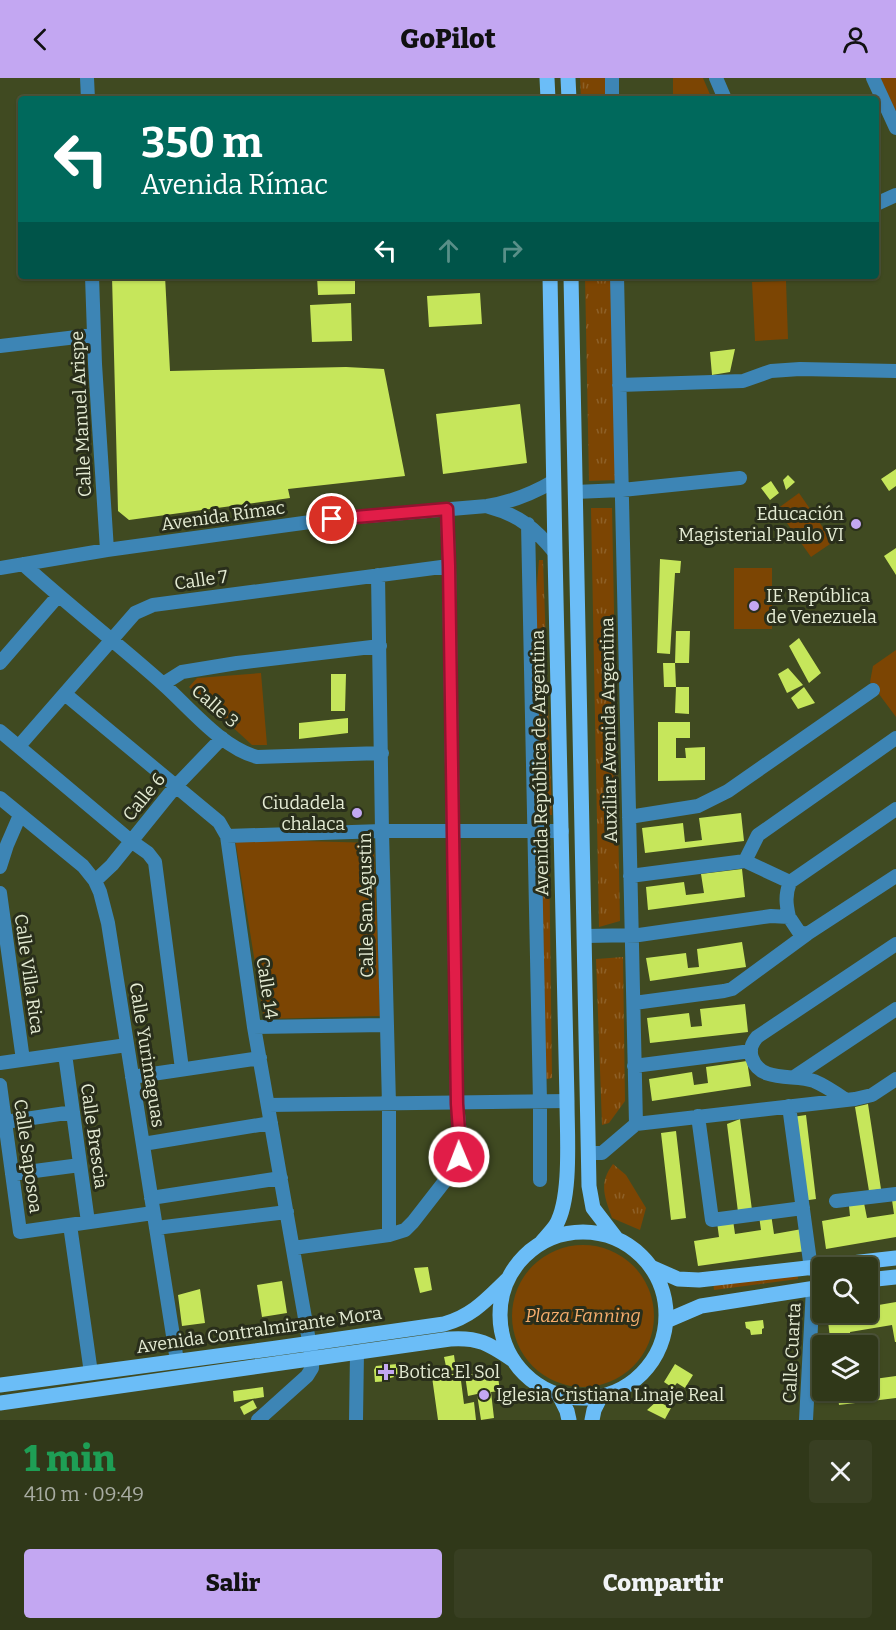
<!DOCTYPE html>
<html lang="es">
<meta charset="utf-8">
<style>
body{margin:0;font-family:Bitter,serif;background:#383f22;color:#f1f3f6;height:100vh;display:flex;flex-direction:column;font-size:22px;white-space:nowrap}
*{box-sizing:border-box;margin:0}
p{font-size:20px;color:#a8aca2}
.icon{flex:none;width:33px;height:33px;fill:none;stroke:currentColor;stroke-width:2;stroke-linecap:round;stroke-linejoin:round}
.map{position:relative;height:1342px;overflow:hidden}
.drawer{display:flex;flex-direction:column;background:#303819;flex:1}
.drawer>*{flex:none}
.banner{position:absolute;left:18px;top:18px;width:861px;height:183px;border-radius:6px;box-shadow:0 2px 4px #0004,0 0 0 2px #4b5238;background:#00695c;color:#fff;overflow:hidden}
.fabs{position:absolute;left:812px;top:1179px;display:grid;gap:12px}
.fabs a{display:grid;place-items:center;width:66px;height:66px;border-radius:6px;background:#303819;box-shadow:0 2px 4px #0004,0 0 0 2px #4b5238;font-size:30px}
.pin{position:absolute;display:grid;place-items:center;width:51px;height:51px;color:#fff;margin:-26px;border:3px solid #fff;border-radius:50%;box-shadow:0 2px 6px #0007}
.me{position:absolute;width:66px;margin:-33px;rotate:359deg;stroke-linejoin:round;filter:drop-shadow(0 0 4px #0008)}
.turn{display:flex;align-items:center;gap:21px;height:126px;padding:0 24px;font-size:27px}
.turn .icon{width:78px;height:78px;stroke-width:2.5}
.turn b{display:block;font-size:42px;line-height:51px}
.lanes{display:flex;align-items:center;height:57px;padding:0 24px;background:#0003;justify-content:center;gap:30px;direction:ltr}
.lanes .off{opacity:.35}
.round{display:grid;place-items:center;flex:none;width:63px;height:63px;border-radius:6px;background:#383f22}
.summary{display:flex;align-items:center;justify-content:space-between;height:102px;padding:0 24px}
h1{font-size:36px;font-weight:800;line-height:45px;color:#1e9e55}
.cta{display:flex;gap:12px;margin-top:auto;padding:12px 24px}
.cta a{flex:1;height:69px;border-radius:6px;background:#c3a7f2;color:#111;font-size:24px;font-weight:800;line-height:69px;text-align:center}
.cta a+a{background:#383f22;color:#f1f3f6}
header{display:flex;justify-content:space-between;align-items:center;height:78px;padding:0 24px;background:#c3a7f2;color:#111;font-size:27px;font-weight:800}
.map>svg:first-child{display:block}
.grass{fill:url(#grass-tufts)}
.green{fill:#7c4503}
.building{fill:#c6e65b}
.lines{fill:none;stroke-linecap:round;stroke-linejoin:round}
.minor{stroke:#3d85b5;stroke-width:14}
.major{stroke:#6bbdf7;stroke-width:15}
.route-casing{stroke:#92132f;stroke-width:15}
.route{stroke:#e11d48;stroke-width:10}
.poi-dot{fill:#c3a7f2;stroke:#292e1b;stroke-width:2}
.labels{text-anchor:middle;stroke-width:6;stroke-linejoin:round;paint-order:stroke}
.street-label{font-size:18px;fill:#e4ebd3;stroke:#292e1b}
.poi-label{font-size:18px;fill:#e4ebd3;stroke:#292e1b;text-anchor:start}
.park-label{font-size:18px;font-style:italic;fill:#f8ae6d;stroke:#292e1b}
</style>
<header><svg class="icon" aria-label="back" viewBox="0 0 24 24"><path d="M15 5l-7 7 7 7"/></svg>GoPilot<svg class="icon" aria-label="person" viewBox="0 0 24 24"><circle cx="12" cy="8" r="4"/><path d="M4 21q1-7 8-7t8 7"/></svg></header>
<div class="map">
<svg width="896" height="1342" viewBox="0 0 896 1342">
<defs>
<pattern id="grass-tufts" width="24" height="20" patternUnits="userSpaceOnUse" patternTransform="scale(1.5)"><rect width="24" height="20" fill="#7c4503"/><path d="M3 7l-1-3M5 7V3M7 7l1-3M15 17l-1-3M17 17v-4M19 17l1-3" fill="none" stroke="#8e6027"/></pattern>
</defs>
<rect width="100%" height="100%" fill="#404a21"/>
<!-- grass -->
<path class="grass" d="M580,0h26l1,21h-26z
M585,198h26l5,204 -27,1z
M591,430h21l8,413 -21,6z
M539,482h4l9,255h-14l-4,-196z
M539,766l10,1 3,233 -9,2z
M623,879l2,144 -16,22 -7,2 -6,-166z
M613,1086l13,11 20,33 -6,22 -28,-12c-7,-21 -14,-34 1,-54z
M797,1192l1,9 -84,11 -1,-8z"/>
<!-- green -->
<path class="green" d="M673,0h30l9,21h-39z
M880,0h16v34z
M786,203l2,58 -33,2 -3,-59z
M799,415l34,49 -22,15 -34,-48z
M734,490h38v61h-38z
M896,572v67l-26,-35 3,-16z
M261,595l6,72h-15l-63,-58 8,-9z
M235,761l139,4 6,173 -116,3z
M512 1238a71 71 0 1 1 142 0a71 71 0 1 1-142 0Z"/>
<!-- building -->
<path class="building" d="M112,198h53l5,95 176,-4 38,2 21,107 -117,13 2,9 -161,22 -11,-9z
M317,198h38v18l-37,1z
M480,215l2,31 -53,3 -2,-31z
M351,225l1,38 -40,1 -2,-37z
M735,271l-5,23 -18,3 -2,-23z
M520,326l7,59 -84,11 -7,-60z
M896,391v17l-7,5 -8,-12z
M788,397l7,7 -9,8 -3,-10z
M771,403l8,12 -9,7 -9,-12z
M896,470v27l-12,-19z
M660,481l21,2 -1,12h-5l-5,81 -13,-1z
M676,553h14l-1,32h-14z
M799,560l22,35 -12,10 -20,-37z
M663,585h12l1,24h13v27l-14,-1 1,-26h-12z
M788,590l15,17 -16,8 -9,-19z
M331,596h15l-1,37h-14z
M804,609l11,16 -17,6 -7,-11z
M348,640v15l-49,6v-16z
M658,644h32v16h-14v20h10l-1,-10 20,-1v33l-47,1z
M741,735l3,28 -99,12 -3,-25 41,-5 2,19 17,-2 -3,-22z
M742,791l3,28 -97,13 -2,-23 38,-5 2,13 18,-2 -3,-19z
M742,864l4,25 -96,14 -4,-23 40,-5 2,15 11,-1 -2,-18z
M745,926l3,28 -98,11 -3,-25 42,-5 2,14 11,-1 -2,-17z
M747,983l4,25 -99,15 -3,-22 43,-7 2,13 14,-2 -2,-16z
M868,1026l13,85 -12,2 -14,-84z
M806,1037l10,84 -14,2 -10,-84z
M740,1041l12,91 -14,2 -11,-88z
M676,1053l10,87 -15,2 -10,-87z
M896,1121v38l-70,12 -4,-28 28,-5 -1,-10 15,-3 3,15 27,-4 -2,-14z
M771,1136l3,20 28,-5 4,22 -108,15 -4,-25 25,-4 -2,-15 16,-2 2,14 26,-4 -2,-14z
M428,1189l4,23 -12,3 -6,-25z
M282,1203l5,32 -25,4 -5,-32z
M200,1211l5,34 -23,3 -4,-31z
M896,1224v40h-1l-3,-17 -42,7 2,14h-21l-4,-33 40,-1v-5z
M763,1242l1,8 -2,1v5l-11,1 -1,-5 -4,-2 -1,-6z
M454,1277l2,15 -9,1 -3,-14z
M397,1286l1,10 -5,1 1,2 -4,1v3l-15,1 -1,-12 2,-4z
M675,1286l18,11 -8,13 -8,-5 -4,5 -9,-6z
M497,1292l3,21 -9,1 3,26 -13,2 -4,-26 -9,2 -3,-21z
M460,1295l4,31 10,-2 2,18h-38l-6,-43z
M896,1298v22l-57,7 -2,-15h30v-10z
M263,1309l1,10 -30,5 -1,-11z
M253,1322l4,8 -13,7 -4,-8z
M657,1323l14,7 -6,11 -18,-9z"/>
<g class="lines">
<!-- minor -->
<path class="minor" d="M87,0l1,21
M612,0v21
M716,0l9,21
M873,0l23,50
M876,126l20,-9
M92,198l3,88 12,186
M0,268l94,-11
M619,307l124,-4 28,-10 29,-2 96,2
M575,414l47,-2 118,-12
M489,429c30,8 47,22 66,46
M528,446l12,578v78
M23,486c45,41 94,79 140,120 27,24 58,63 94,73l125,-4
M0,490l107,-18 225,-31 155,-13c25,-4 45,-12 67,-25
M378,497l4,256 7,273v131
M0,585l58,-67
M163,606l19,-12 55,-9 143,-17
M65,616l154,128 8,14 27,191 58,331v10l-5,8 -49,44
M0,653l131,110 17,12 7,9 27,207
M19,668l116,-133 18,-8 296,-39
M0,720l83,68 12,15 5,11 8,31 69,438
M629,739l69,-11 30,-15 20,-14 125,-87
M227,758l155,-5h180
M745,783l13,-26 138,-97
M0,789l7,-22 13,-30
M630,798l115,-15 45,21
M95,803l17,-16 63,-78 47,-49
M0,815l23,167
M789,839c-3,-13 -4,-22 1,-35l106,-73
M585,858l54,-1 132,-19 18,1 10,15 8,2 89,-58
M634,925l90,-12 8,-2 75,-55
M254,949l132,-2
M65,976l23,168
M0,985l127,-18
M634,988l117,-15
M132,999l128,-19
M794,999l102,-68
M0,1007l20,147 133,-19
M846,1022c-10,-7 -20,-14 -32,-19 -20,-7 -54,2 -62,-23 -3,-9 0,-15 5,-21l139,-93
M268,1027l299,-4
M789,1028l22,163
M698,1038l14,104 91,-12
M5,1044l68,-10
M636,1046l219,-25 17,-4 24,-16
M143,1066l128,-21
M588,1075h14l34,-29 -19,-848
M12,1096l68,-9
M151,1120l130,-20
M836,1123l60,-7
M70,1147l21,148
M156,1150l131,-16
M293,1170l96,-13 16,-5 8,-8 42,-54c8,-21 4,-43 2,-64l-8,-538 -2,-57
M356,1342l1,-68
M806,1342l7,-132"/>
<!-- major -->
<path class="major" d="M547,0l1,21
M568,0l1,21
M571,198l18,910 4,22 23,30
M500 1237a83 83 0 1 1 166 0a83 83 0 1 1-166 0Z
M541,1165c5,-6 11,-12 15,-18 16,-27 11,-92 11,-124l-12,-548 -5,-277
M651,1189l27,12 21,1 197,-22
M867,1202l29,-3
M666,1243l35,-15 121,-19
M0,1307l277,-37 167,-24c29,-8 43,-25 64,-45
M559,1317l8,16 2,9
M0,1325l450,-64c29,-2 39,5 63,21
M592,1342l2,-10 7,-14"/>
</g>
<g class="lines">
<defs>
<path id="route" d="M332,441l115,-10 2,57 8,538 3,40 -1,13"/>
</defs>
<!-- route casing -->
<use href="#route" class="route-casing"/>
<!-- route -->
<use href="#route" class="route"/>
</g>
<!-- markers -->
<g class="poi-dot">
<circle cx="856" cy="446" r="6"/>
<circle cx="754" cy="528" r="6"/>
<circle cx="357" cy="735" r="6"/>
<path d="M383 1285h6v6h6v6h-6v6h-6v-6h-6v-6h6z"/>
<circle cx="484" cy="1317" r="6"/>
</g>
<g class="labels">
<!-- street labels -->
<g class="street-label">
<text transform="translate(81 336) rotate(-93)" y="6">Calle Manuel Arispe</text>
<text transform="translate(223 438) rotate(-8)" y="6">Avenida Rímac</text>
<text transform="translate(201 502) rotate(-8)" y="6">Calle 7</text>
<text transform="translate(215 628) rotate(41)" y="6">Calle 3</text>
<text transform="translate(609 652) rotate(-91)" y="6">Auxiliar Avenida Argentina</text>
<text transform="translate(540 685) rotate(-91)" y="6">Avenida República de Argentina</text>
<text transform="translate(144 719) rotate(-51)" y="6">Calle 6</text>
<text transform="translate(366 827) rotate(-91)" y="6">Calle San Agustin</text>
<text transform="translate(29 896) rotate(82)" y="6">Calle Villa Rica</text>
<text transform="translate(267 910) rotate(81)" y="6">Calle 14</text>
<text transform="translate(147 977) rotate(81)" y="6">Calle Yurimaguas</text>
<text transform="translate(94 1058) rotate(82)" y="6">Calle Brescia</text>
<text transform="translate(28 1078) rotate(82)" y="6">Calle Saposoa</text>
<text transform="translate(259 1252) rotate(-8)" y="6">Avenida Contralmirante Mora</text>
<text transform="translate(792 1275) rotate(-87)" y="6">Calle Cuarta</text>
</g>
<!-- poi labels -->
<g class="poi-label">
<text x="844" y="442" text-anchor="end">Educación<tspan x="844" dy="21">Magisterial Paulo VI</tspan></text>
<text x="766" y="524">IE República<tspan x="766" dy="21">de Venezuela</tspan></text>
<text x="345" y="731" text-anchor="end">Ciudadela<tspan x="345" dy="21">chalaca</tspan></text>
<text x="398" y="1300">Botica El Sol</text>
<text x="496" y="1323">Iglesia Cristiana Linaje Real</text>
</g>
<!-- park labels -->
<g class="park-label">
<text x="583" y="1244">Plaza Fanning</text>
</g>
</g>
</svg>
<div class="fabs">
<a><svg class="icon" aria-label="search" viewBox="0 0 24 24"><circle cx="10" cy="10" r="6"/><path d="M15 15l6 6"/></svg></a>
<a><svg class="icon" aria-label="layers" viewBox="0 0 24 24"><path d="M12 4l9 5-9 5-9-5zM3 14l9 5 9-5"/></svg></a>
</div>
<div class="pin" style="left:332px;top:441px;background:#d93025"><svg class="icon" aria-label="arrive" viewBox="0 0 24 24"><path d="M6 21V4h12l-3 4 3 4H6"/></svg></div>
<svg class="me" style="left:459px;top:1079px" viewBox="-20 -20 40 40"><circle r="17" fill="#e11d48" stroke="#fff" stroke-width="3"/><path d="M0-11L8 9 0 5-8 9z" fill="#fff"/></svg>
<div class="banner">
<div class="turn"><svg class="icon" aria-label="left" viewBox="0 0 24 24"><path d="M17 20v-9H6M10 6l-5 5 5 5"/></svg><div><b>350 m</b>Avenida Rímac</div></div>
<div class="lanes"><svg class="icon" aria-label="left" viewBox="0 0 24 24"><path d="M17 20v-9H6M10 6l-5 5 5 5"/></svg><svg class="icon off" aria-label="ahead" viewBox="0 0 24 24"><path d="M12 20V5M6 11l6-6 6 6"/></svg><svg class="icon off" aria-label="right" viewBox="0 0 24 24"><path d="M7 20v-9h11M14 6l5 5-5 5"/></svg></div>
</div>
</div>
<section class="drawer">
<div class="summary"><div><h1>1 min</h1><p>410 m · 09:49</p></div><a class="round"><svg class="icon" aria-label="close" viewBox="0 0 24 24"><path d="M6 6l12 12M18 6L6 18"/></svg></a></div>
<div class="cta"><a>Salir</a><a>Compartir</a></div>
</section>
